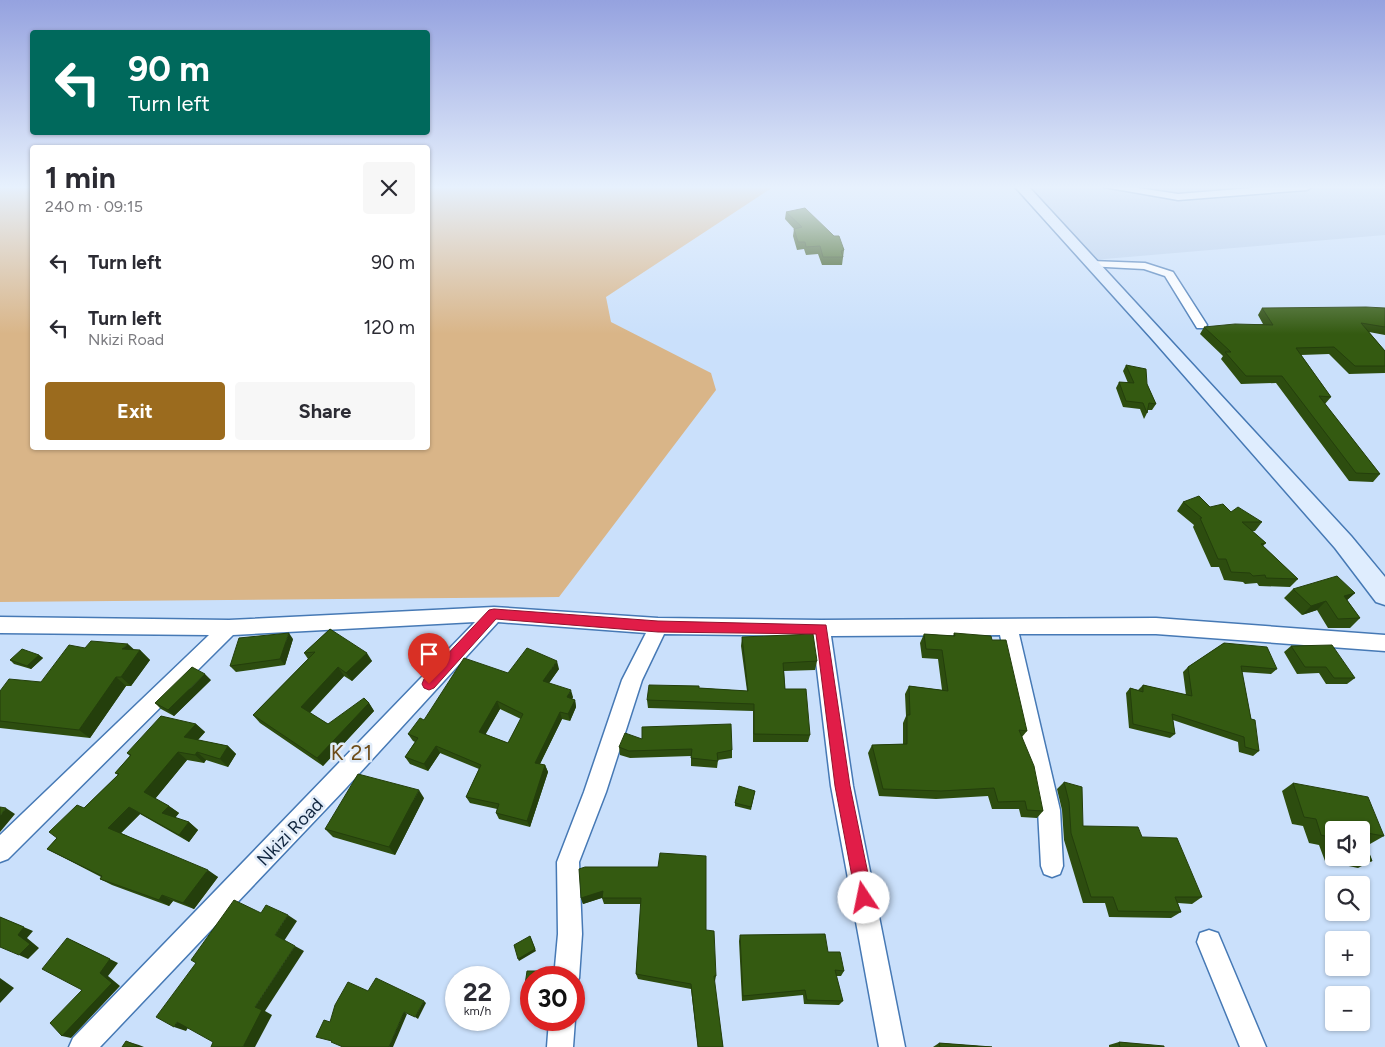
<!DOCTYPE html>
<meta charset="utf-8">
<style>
body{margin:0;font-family:Figtree,sans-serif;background:#f7f7f7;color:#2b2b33;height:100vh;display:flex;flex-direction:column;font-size:19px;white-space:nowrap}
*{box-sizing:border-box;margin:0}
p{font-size:16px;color:#7c7c81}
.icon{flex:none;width:28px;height:28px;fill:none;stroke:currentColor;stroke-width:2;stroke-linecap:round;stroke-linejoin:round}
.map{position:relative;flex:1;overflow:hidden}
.details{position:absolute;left:30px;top:145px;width:400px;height:305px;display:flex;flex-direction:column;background:#fff;border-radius:5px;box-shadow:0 1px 4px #0004}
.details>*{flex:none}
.hud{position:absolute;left:30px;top:30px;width:400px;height:105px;border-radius:5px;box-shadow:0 1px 4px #0004;background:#00695c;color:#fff;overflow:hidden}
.tools{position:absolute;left:1325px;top:821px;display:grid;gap:10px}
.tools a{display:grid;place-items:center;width:45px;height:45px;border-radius:5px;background:#fff;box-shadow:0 1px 4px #0004;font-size:25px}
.speed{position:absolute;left:445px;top:966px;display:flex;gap:10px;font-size:25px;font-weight:700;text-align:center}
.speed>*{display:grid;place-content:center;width:65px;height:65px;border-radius:50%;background:#fff;box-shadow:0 1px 4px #0004;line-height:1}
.speed small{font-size:12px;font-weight:400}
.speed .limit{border:8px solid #d22;background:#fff;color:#111}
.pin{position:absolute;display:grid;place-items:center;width:42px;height:42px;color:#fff;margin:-51px -21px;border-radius:50% 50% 50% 0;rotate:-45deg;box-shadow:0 0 5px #0007}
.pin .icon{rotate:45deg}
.me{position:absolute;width:55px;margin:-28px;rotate:349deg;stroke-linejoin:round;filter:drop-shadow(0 0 4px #0008)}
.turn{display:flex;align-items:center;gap:18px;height:105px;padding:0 15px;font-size:22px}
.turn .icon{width:65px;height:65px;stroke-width:2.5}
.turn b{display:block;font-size:35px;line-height:42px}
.round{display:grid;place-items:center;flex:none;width:52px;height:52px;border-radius:5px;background:#f7f7f7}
.headline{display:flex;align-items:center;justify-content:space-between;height:85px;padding:0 15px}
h1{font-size:30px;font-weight:700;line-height:38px}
.action{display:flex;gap:10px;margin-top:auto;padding:10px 15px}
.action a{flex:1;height:58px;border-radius:5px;background:#9b6b1e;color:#fff;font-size:20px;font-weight:700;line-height:58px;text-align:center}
.action a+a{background:#f7f7f7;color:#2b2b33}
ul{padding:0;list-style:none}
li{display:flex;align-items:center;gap:15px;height:65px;padding:0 15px}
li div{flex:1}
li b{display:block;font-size:19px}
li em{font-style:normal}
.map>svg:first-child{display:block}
.built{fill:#b9d0ed}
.green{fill:#d9b588}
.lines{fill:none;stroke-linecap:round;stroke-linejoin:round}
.street-casing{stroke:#4679b5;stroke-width:3}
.secondary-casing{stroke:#4679b5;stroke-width:3}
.street{fill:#fff;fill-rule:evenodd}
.secondary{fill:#dfedfe;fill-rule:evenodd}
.wall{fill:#2d4d0f;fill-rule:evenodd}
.shaded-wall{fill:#243f0c}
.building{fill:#345a11;stroke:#243f0c;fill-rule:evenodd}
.route{fill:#e11d48;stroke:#92132f}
.labels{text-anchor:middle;stroke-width:5;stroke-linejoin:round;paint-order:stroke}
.near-street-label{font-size:18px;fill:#10253e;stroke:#e1ecf9}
.near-quarter-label{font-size:21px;letter-spacing:1px;fill:#6d4c19;stroke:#e1ecf9}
</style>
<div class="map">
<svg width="1385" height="1047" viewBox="0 0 1385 1047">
<rect width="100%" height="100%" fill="#cae0fb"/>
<!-- built -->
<path class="built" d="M1030,187h355v48l-292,25z"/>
<!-- green -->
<path class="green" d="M0,187h32v261h396v-261h345l-167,110 5,25 100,51 5,17 -157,207 -559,5z"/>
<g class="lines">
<defs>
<path id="street" d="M1104,187h28l46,7 86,-7h48l-5,3 -129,10z
M1091,261l54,2 28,9 34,53 -2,3h-8l-32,-52 -21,-7 -57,-3v-4z
M494,607l164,11 163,2 335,-2 229,17v16l-229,-17h-137l41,176 3,56 -3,8 -8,3 -8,-3 -3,-8 -3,-56 -38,-175 -169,1 22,150 52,261h-26l-48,-261 -18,-150 -149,-2 -22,46 -36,112 -27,70 3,72 -3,44 -5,9v-9h-20l4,-44 -1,-72 27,-70 38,-112 24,-47 -148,-11 -152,166 -246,259h-31l4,-9 402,-416 -242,13 -225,224 -8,3v-27l209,-200 -209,-2v-16l229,3z
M1209,930l9,3 48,114h-26l-43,-105 3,-9z
M574,1017l1,3 -2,27h-26l2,-27h25z"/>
<path id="secondary" d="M1015,187h14l322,349 34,41v28l-9,-3 -41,-54 -183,-209z"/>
</defs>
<!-- street casing -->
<use href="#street" class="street-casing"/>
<!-- secondary casing -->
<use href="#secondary" class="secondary-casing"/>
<!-- street -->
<use href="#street" class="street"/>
<!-- secondary -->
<use href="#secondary" class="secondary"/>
</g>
<!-- wall -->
<path class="wall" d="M786,212l58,38 -2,15h-20l-4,-11 -12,1 -2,-6 -7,1 -4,-14 1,-7 -9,-10z
M1262,308h123v27l-16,-3 16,19v22l-36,1 -20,-20 -28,1 30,42 -6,7 55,70 -7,8 -24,-1 -73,-98 -35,1 -20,-25 2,-3 -23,-22 4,-7 59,-3 -5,-9z
M1126,365l21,19 9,20 -4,6h-4l-1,3 -3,6 -4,-10 -17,-2 -7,-19 3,-6 9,1 -5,-12z
M1183,502l48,10 31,10 -7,9h-3l14,12 -3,3 35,33 -8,8 -31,-1 -2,-3 -12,1 -2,-2 -19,-2 -5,-13h-8l-18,-40 1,-2 -17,-14z
M1293,589l62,4 -8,7 13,18 -10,10h-22l-11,-18 -15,5 -18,-17z
M330,629l42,32 -20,20 -8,-5 -34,37 18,11 41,-21 5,8 -51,55 -63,-43 -7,-8 55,-56 -4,-6z
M954,633l38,7 35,91 -5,6 21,74 -6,7 -16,-1 -2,-8h-27l-4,-13 -52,3 -57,-3 -11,-43 4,-8 31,-1v-21l3,-7 -1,-22 4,-8 33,4 -4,-31 -16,-1 -2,-15 4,-9 29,2z
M742,637l75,24 -2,9 -31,1 1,18 25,46 -2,7h-55v-31l-105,-3 -1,-8 52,-12 48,3 -6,-45z
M293,639l-8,26 -49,7 -6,-6z
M1224,643l53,26 -6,5 -29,-2 9,47 8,32 -6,5 -14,-4 -1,-10 -65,-22 2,14 -5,4 -41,-10 -3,-35 4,-5 8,2 5,-5 43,10 -3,-23 5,-5z
M1291,646l64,32 -8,6h-21l-7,-11 -22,1 -13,-22z
M85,648l55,2 10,10 -19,26h-5l-36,52 -90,-10v-37l41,-9z
M39,655l4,3 -12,11 -17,-5 -4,-4z
M559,669l-10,14 24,14 -1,2 3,1 1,7 -6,14 -8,-2 -22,45 5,1 3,7 -18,55 -31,-8 -3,-6 1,-4 -27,-6 -4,-6 13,-28 -39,-16 -12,18 -18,-7 -5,-7 10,-15 -2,-1 -5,-7 16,-14 84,-47zM500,709l21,10 -13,24 -23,-9z
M211,680l-37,36 -13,-7 -6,-6z
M196,724l9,8 -7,8 30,6 8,8 -8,13 -22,-7 -2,3 -17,-3 -32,39 14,7 10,7 -4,5 14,4 9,8 -9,12 -49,-28 -19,19 97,44 -24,32 -21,-8 -4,5 -57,-21 -12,-6 1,-2 -54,-28 37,-41 34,-33 -3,-2 15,-17 -3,-3z
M642,739l90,11v8l-14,2 -1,8 -26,-2v-10l-61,2 -10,-3 -1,-8z
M1064,782l19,44 59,11 60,60 -10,7 -14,-1 3,9 -10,6 -62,-1 -4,-14h-22l-19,-63 -2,-30 -5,-21z
M1293,783l91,53 -14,8 -5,-1 7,18 -14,7 -33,-7 -6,-16 -10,-2 -6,-17 -11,-2 -10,-33zM1334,830l27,28h-27z
M755,791l-4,19 -16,-4v-3z
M424,798l-29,57 -62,-18 -8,-8z
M585,867l121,63 10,46 -1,5h-1l9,66h-25l-7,-58 -53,-10 -2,-5 5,-70h-37l-2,-6 -19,6 -2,-6z
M740,935l88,17 16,19 -3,5h-5l7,25 -4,4 -35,-1 -1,-9 -61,6 -3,-60z
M1119,1042l45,5h-55v-2z
M939,1043l53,4h-59z"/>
<!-- shaded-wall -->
<path class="shaded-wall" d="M1355,593l-10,9 -1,-6z
M1326,601l-9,9 -15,5 9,-9z
M289,633l4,6 -8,26 -5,-6z
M128,644l10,9 -16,-4z
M140,650l10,10 -19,26 -10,-9z
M367,653l5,8 -20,20 -6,-8z
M39,655l4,3 -12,11 -4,-3z
M557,661l2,8 -14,20 -2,-8z
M338,667l6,9 -37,39 -6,-8z
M205,674l6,6 -37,36 -6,-6z
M116,677l10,9 -36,52 -11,-8z
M571,690l2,7 -4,8 -2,-8z
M575,700l1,7 -6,14 -2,-7z
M497,701l3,8 -17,30 -4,-7z
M369,703l5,8 -51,55 -6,-8z
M560,712l2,7 -25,51 -2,-7z
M196,724l9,8 -12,13 -9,-8z
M228,746l8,8 -8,13 -8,-8z
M436,746l4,7 -12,18 -4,-7z
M178,752l9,8 -33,40 -10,-8z
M197,752l9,8 -2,3 -9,-8z
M545,765l3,7 -18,55 -3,-6z
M419,790l5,8 -29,57 -6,-8z
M169,806l10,7 -7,8 -10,-8z
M129,807l11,7 -21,21 -11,-7z
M6,808l9,6 -15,18v-16z
M189,822l9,8 -9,12 -10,-7z
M208,870l10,7 -24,32 -11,-6z
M603,891l1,6 -21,7 -2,-6z
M162,895l11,6 -4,5 -10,-6z
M288,915l9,6 -13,20 -9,-6z
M0,917l33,14 -6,7 12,10 -11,11 -9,-4 -1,-20z
M530,936l6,15 -17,10 -1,-2z
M67,938l51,25 -10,13 12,10 -49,52 -9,-2 38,-63z
M295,946l9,5 -39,60 7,4 -17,32h-12l12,-40z
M0,978l14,10 -14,15z
M424,1001l2,2 -8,16 -3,-2z
M404,1012l3,2 -14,33h-4z
M177,1022l12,4 -3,5 -12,-4z
M126,1041l13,4 5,2h-4z"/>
<!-- building -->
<path class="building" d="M805,208l29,28h5l5,14 -3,1 2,6h-20l-3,-11 -14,1 -1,-5h-7l-4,-13 8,-2 -16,-15z
M1366,307l19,1v19l-24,-4 24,28v15h-30l-21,-19 -38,1 35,49 -12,-1 61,78 -24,-1 -74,-97h-36l-21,-24h6l-27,-25 31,-3 38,1 -11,-17z
M1126,365l20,4 1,15 9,20 -7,-1 -2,10 -4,-10 -17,-2 -7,-19 15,1z
M1199,496l11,11 13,-3 8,8 7,-5 24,15h-20l24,21 -5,1 37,35 -32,-1 -1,-3 -12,1 -3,-3 -19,-1 -5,-13h-8l-18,-41h2l-19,-16z
M1337,576l18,17 -11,3 16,22 -22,1 -12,-18 -15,5 -18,-17z
M330,629l37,24 -21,20 -8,-6 -37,40 27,17 36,-26 5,5 -52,55 -64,-43 62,-63 -11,1z
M289,633l-9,26 -50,7 9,-28z
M954,633l37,3 1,4h14l21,91 -8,-1 15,36 9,45 -16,-1 -2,-9 -27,1 -4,-14 -53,3 -58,-2 -11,-44 35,-1v-29h3l-1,-29 39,5 -6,-41 -16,-1 -2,-15 31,2z
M813,634l4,27 -34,2 2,26h21l4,46 -56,-1v-30l-107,-4 2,-15 50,1v2l49,3 -6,-54z
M91,641l37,3 -6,5 18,1 -19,27h-5l-37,53 -79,-9v-30l9,-12 32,3 28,-37 16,3z
M1224,643l43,4 10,22 -36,-3 10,53 4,1 4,31 -14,-4 -1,-10 -72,-23 3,20 -42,-10 -3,-36 13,4v-7l49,11 -4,-29z
M1332,645l23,33h-21l-8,-11h-21l-14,-21z
M527,648l30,13 -14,20 28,9 -4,7 8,3 -7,14 -8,-2 -25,51 10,2 -18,56 -31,-8 3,-9 -33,-7 15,-32 -45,-19 -12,18 -19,-7 13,-19 -10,-4 12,-16 4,2 40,-62 44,15zM497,701l26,13 -15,29 -29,-11z
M22,649l17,6 -12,11 -17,-6z
M192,667l13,7 -37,36 -13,-7z
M161,716l35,8 -12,13 44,9 -8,13 -23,-7 -2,3 -17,-3 -34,40 25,14 -7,7 27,9 -10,13 -50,-28 -21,21 100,42 -25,33 -21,-8 -3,5 -59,-21 2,-3 -55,-27 10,-11 -8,-6 28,-27 7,3 35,-34 -4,-1 16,-18 -4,-2z
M731,724l1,26 -15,3 1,8 -27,-3 1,-9 -63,2 -10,-4 6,-14 17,6v-12z
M358,774l61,16 -30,57 -64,-18z
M1064,782l18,5 1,39 55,1 4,10 35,1 25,59h-27l6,15 -63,-1 -5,-14h-22l-20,-64 -2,-31z
M1293,783l75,14 16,39 -23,-4 11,29 -18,-3h7v-28h-27v11l-2,-3 -11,-3 -5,-16 -12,-2z
M739,786l16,5 -4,16 -16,-4z
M0,807l6,1 -6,8z
M660,853l46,3v74l8,1 2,45h-2l9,71h-25l-7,-63 -55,-10 5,-76h-39l1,-7 -22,7 -2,-29 6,-2h73z
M234,900l27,13 5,-8 22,10 -13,20 20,11 -40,61 7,3 -19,37h-32l2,-5 -36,-20 -3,5 -18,-10 40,-54 -5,-3z
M0,917l24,10 -6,8 12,9 -11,11 -19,-8z
M825,934l3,18h12l4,19 -9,-1 8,31 -36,-1 -2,-10 -62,6 -3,-61z
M530,936l5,13 -17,10 -4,-14z
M67,938l43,21 -10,14 12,10 -50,53 -12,-13 32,-33 -40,-21z
M527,971h17l-1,7h-12v14h-7z
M376,978l48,23 -9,16 -11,-5 -15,35h-46l-12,-5 1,-1 -16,-4 8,-17 6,2 5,-17 13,-23 20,9z
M126,1041l14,6h-18z
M1119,1042l45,4v1h-44z
M939,1043l53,4h-52z"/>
<!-- sky -->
<linearGradient id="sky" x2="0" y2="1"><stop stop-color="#95a2df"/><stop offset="0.56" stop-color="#e7f1fd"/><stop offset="1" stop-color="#e7f1fd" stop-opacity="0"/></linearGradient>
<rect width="1385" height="334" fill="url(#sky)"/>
<!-- route -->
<path class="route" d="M494,609l164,12 168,4 24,161 23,112 -3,5 -6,3 -5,-3 -3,-5 -21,-112 -19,-152 -158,-2 -162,-13 -62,69 -5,2 -5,-2 -2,-4 2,-5 65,-69z"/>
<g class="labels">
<!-- near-street labels -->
<g class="near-street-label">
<text transform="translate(290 832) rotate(-46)" y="6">Nkizi Road</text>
</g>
<!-- near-quarter labels -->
<g class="near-quarter-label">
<text x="352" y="760">K 21</text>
</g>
</g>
</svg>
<div class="tools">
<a><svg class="icon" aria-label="sound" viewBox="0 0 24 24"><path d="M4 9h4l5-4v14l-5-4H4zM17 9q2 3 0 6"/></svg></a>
<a><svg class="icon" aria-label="search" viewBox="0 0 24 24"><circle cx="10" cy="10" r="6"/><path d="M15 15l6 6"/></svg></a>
<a>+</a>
<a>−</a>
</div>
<div class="speed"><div>22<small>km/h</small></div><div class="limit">30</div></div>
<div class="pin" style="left:429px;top:684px;background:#d93025"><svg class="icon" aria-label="arrive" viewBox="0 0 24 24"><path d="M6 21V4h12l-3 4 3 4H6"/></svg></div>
<svg class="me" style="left:864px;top:898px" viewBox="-20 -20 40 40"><circle r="19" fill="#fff"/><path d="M0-13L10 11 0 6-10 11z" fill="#e11d48"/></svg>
<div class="hud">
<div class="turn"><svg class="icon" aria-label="left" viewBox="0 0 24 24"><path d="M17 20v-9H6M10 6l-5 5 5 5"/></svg><div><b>90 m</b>Turn left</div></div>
</div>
<section class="details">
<div class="headline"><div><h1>1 min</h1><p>240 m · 09:15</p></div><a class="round"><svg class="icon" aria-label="close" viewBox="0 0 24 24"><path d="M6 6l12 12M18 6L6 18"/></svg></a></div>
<ul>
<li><svg class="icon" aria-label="left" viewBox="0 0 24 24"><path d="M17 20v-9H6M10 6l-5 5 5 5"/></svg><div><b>Turn left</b></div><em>90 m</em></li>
<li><svg class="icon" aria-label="left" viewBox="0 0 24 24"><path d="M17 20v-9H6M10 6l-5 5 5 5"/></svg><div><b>Turn left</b><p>Nkizi Road</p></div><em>120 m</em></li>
</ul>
<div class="action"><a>Exit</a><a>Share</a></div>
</section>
</div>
